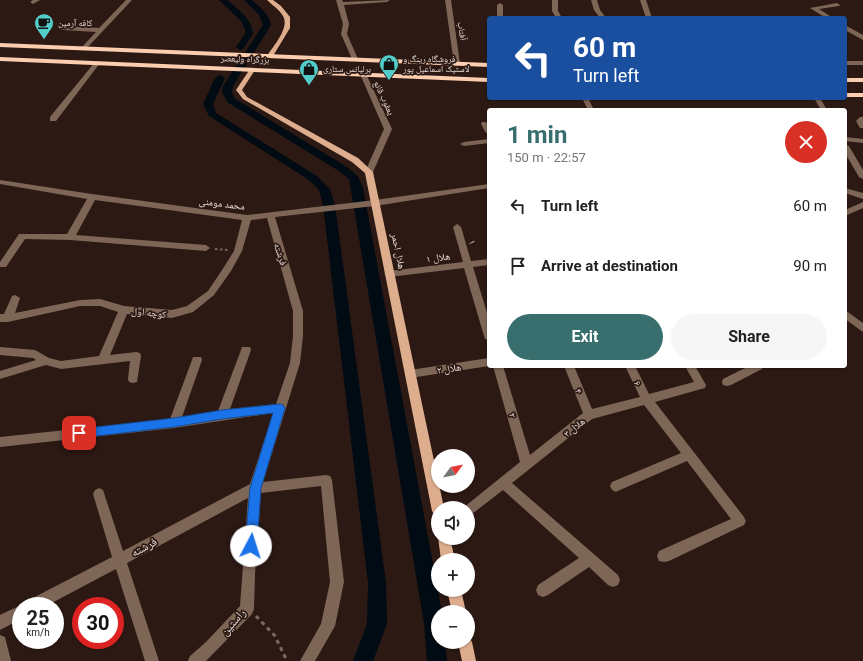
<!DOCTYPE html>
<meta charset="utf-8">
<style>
body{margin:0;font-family:Roboto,"Noto Naskh Arabic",sans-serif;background:#f6f6f6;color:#222;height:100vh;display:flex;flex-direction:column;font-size:15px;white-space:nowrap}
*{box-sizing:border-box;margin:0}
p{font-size:13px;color:#767676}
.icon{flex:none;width:22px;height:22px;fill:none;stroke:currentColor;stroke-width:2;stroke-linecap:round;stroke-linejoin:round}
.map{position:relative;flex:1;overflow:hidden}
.details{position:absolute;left:487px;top:108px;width:360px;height:260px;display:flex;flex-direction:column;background:#fff;border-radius:4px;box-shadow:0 1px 3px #0004}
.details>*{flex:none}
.guide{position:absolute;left:487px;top:16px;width:360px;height:84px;border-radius:4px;box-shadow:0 1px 3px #0004;background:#1a4fa0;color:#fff;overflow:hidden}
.needle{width:26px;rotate:57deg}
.buttons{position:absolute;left:431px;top:449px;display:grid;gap:8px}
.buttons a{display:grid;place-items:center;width:44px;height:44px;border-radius:50%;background:#fff;box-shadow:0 1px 3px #0004;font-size:20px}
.speed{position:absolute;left:12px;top:597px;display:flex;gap:8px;font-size:20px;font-weight:700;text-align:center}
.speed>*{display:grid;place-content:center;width:52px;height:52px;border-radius:50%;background:#fff;box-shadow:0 1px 3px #0004;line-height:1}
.speed small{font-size:10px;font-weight:400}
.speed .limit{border:6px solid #d22;background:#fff;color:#111}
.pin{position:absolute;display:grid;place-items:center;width:34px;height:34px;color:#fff;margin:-17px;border-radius:8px;box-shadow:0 2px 6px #0006}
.me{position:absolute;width:44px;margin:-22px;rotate:5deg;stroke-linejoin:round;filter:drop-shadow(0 0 3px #0008)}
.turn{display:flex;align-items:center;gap:14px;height:84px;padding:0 20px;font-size:18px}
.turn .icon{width:52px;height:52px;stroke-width:2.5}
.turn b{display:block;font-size:28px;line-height:34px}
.round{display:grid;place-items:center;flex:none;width:42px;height:42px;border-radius:21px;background:#f6f6f6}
.overview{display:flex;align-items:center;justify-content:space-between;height:68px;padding:0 20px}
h1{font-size:24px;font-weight:700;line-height:30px;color:#386f6e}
.cta{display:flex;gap:8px;margin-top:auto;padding:8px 20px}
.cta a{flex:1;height:46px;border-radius:24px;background:#386f6e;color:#fff;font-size:16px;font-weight:700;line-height:46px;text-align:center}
.cta a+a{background:#f6f6f6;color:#222}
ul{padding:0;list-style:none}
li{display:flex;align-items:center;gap:12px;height:60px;padding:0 20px}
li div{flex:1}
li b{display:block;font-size:15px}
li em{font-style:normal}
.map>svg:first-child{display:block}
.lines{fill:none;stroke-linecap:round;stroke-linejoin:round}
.canal{fill:#000b14;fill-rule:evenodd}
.path-far1{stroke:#7a6a64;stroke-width:2;stroke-dasharray:2.5 2.5;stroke-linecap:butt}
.path{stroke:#7a6a64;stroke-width:3;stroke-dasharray:4 4;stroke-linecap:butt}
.minor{fill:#7d6656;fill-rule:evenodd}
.major{fill:#ddad8d;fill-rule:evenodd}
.highway{fill:#fccdae;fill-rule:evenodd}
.route{fill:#1a73e8;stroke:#114b97}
.labels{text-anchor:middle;stroke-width:3.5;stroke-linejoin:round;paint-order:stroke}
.far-poi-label{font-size:9px;fill:#e7d9d4;stroke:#2c1913;text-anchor:start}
.far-street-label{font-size:9px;fill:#e7d9d4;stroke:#2c1913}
.street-label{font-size:10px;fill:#e7d9d4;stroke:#2c1913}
.near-street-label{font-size:12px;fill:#e7d9d4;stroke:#2c1913}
</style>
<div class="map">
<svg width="863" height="661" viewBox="0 0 863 661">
<rect width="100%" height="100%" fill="#2c1913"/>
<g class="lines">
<!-- canal -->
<path class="canal" d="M219,0h8c11,9 25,19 26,34l-10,15 -3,1 -4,-3 9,-13v-5l-4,-8z
M244,0h8c8,7 17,14 19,25l-38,61 -1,6 2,6 113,69 11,9 5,12 79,424h-4v30h7l2,19h-20l-3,-38 -75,-444 -10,-8 -112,-69 -5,-10 1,-6 40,-61 -4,-10z
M220,75l5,3 -12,26 3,9 101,63 13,13 5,16 51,378 1,41 -14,37h-20l14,-37 1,-41 -45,-378 -4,-15 -10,-10 -100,-64 -6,-12 12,-26z"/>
<!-- path-far1 -->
<path class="path-far1" d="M215,249l13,1"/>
<!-- path -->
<path class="path" d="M256,616l19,20 12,25"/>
<!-- minor -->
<path class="minor" d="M33,0h7l-7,4 -3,-2z
M126,0h6l-46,49 -5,-1 15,-16 -33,-2 -3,-2 3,-2 36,2z
M336,0h6l1,2 47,-2 -3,2 -43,3 5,19 -2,10 11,25 -1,1 -5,-1 -11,-25 2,-10z
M445,0h6l9,64 -3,2 -3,-2z
M552,0h6v11l4,7h-6l-4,-7z
M591,0h6l3,10 6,8h-6l-6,-8z
M640,0h6l6,18h-6z
M500,3l3,2v13h-6v-13z
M837,3l3,2 -1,1 -20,3 14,9h-7l-16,-10z
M845,25l18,10v5l-18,-10z
M845,61h18v4h-18z
M95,62l5,1 -44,58h-6v-4z
M363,72l3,2 26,55 -19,43 -4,2 -4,-2 19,-43 -24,-55z
M582,98h6l6,12h-6z
M814,98h6l7,12h-6z
M860,117h3v11h-3l-4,-7z
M482,122h3l4,2v9h-3l-5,-9z
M845,137l18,2v4l-18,-2z
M489,139v4l-25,3 -4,-2 4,-2z
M845,144l4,2 14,24v9l-4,-2 -14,-24z
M0,180l92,14 155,21 128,-15 114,-16v4l-114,18 -100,11 28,94v25l-3,27 -37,119 63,-7 4,1 2,4 12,102 -9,44 -20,35h-15l21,-37 9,-42 -9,-96 -60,7 -6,81 -1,35 -2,5 -46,47h-18l2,-5 16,-14 34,-36 8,-108 -121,65 32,98h-14l-29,-92 -70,37h-21l2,-5 85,-44 -19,-63 2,-4 4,-2 4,2 20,61 127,-67 23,-71 -99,15 -174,19v-10l170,-18 22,-59 1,-3h8l1,3 -20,57 36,-6 23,-61 1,-3h8l1,3 -21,59 46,-5 14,-41 3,-27v-25l-26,-93 -16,2 -9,31 -11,20 -17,24 -21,17 -21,6 -45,-4 -17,41 26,-3 4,1 1,3 -4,26 -4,1 -4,-1 -1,-3 2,-18 -69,8 -15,-4 -46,14v-8l36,-11 -3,-2 -33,-3v-8l35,3 14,8 12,3 38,-5 19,-44 -18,-6h-20l-72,16h-8v-8h4l8,-18 3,-1 5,3 -5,15 65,-13 20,-1 24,7 48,4 15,-4 21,-15 16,-24 10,-16 8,-31 -147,-20 -19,35 130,10 4,3 -4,3 -136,-11 -45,-1 -19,28h-6v-5l19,-28h48l20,-35 -87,-15z
M845,188l18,5v6l-18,-6z
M863,202v6l-18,8v-6z
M457,224l4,3 10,34 18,-2v6l-16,2 16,52v21l-4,-1 -1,-3 -20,-68 -75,9 -5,-3 5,-3 74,-9 -10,-35z
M845,310l18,13v9l-18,-13z
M489,358v8l-79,12 -4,-1 -1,-3 1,-3 4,-1z
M493,366h10l27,89 53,-42 -19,-47h10l18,43 48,-12 -15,-31h10l14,28 45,-12 -9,-16h10l11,19 -1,3 -50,14 89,115 2,4 -2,4 -75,36 -5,1 -5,-1 -2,-5 2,-5 72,-32 -44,-58 -67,29 -4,2 -4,-2 -2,-4 2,-4 69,-29 -37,-48 -52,14 -80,64 106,92 2,5 -2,5 -5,2 -5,-2 -19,-18 -41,28 -5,2 -5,-2 -2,-5 2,-5 41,-27 -76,-68 -31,24 -4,2v-8h-5l57,-46z
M749,366h14l-1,3 -31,16 -4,1 -4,-1 -1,-3 1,-3z
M21,605l2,1h-2v13l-21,11v-15z
M0,635l5,2 6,24h-11z"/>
<!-- major -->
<path class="major" d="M267,0h6l8,6 9,11v11l-17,28 -3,2 -3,-2c6,-10 23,-28 16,-40 -4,-7 -11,-11 -16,-16z
M250,69l5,1 -13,20 5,7 111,61 15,14 71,336h-6v9l-4,-2 -2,-4 -67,-338 -13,-11 -109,-63 -7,-9z
M438,537l12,1 5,22h-14z
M447,590h14l5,22h-14z
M468,636l4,6 4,19h-14l-4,-19h10z"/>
<!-- highway -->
<path class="highway" d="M0,43l489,20v4l-489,-20z
M0,57l489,21v4l-489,-21z
M845,78h18v4h-18z
M845,93h18v4h-18z"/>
</g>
<!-- route -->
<path class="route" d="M280,404l3,1 2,3 -24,80 -4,58 -2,4 -4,1 -4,-1 -2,-4 5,-58 23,-75 -51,6 -48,8 -95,11 -3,-2 -2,-3 2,-3 3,-1 95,-11 48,-8z"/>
<!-- icons -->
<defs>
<symbol id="cafe-pin" viewBox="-11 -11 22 30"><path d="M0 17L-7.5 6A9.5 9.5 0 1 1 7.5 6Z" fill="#53cdca" stroke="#2c1913"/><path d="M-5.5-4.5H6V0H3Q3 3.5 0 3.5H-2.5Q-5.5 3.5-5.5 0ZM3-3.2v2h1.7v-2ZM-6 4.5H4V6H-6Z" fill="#111"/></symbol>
<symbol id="shop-pin" viewBox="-11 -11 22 30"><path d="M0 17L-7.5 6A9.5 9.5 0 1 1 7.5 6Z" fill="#53cdca" stroke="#2c1913"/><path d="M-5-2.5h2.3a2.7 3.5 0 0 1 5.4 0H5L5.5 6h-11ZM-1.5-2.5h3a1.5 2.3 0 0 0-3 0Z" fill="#111"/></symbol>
</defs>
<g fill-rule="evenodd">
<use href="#cafe-pin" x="33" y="12" width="22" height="30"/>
<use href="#shop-pin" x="378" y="53" width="22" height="30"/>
<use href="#shop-pin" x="298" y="58" width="22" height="30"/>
</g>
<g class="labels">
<!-- far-poi labels -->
<g class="far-poi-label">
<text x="58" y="26">کافه آرمین</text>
<text x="403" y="62">فروشگاه رینگ و<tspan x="403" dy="10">لاستیک اسماعیل پور</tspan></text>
<text x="323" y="72">برلیانس ستاری</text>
</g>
<!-- far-street labels -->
<g class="far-street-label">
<text transform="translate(462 31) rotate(82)" y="3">آفتاب</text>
<text transform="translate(245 59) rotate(2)" y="3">بزرگراه ولیعصر</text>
<text transform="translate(384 98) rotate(65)" y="3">یعقوب قانع</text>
</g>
<!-- street labels -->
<g class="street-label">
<text transform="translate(222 203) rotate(7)" y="4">محمد مومنی</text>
<text transform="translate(473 242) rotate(74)" y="4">۱</text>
<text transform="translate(399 251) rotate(78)" y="4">هلال احمر</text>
<text transform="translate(281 254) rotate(72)" y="4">فرشته</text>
<text transform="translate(438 257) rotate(-7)" y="4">هلال ۱</text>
<text transform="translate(149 312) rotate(6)" y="4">کوچه اول</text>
<text transform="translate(449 368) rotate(-8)" y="4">هلال ۲</text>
<text transform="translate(638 383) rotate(64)" y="4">۶</text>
<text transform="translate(579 391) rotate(69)" y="4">۴</text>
<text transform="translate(513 415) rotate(73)" y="4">۲</text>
<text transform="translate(574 427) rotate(-39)" y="4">هلال ۳</text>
</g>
<!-- near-street labels -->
<g class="near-street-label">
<text transform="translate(144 547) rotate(-28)" y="4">فرشته</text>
<text transform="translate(233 622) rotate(-49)" y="4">راستین</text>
</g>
</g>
</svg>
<div class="buttons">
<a><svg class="needle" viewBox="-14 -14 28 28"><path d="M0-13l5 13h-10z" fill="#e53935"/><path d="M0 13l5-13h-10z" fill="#767676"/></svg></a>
<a><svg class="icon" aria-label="sound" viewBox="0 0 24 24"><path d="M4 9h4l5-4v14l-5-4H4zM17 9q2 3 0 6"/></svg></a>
<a>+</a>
<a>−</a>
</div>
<div class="speed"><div>25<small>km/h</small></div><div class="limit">30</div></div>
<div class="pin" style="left:79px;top:433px;background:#d93025"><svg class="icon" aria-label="arrive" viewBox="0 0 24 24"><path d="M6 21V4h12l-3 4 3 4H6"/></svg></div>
<svg class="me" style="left:251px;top:546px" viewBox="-20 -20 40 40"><circle r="19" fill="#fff"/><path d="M0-13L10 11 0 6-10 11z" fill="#1a73e8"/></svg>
<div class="guide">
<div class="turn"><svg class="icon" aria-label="left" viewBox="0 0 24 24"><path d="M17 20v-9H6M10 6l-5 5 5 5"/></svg><div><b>60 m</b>Turn left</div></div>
</div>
<section class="details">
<div class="overview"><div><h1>1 min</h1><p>150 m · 22:57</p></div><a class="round" style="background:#d93025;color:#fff"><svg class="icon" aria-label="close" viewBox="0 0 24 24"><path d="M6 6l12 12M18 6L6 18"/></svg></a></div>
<ul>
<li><svg class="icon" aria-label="left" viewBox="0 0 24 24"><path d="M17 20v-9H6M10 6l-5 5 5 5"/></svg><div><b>Turn left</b></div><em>60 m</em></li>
<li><svg class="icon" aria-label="arrive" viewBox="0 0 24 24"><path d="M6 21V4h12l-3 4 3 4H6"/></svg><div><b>Arrive at destination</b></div><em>90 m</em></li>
</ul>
<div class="cta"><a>Exit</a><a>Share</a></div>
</section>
</div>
